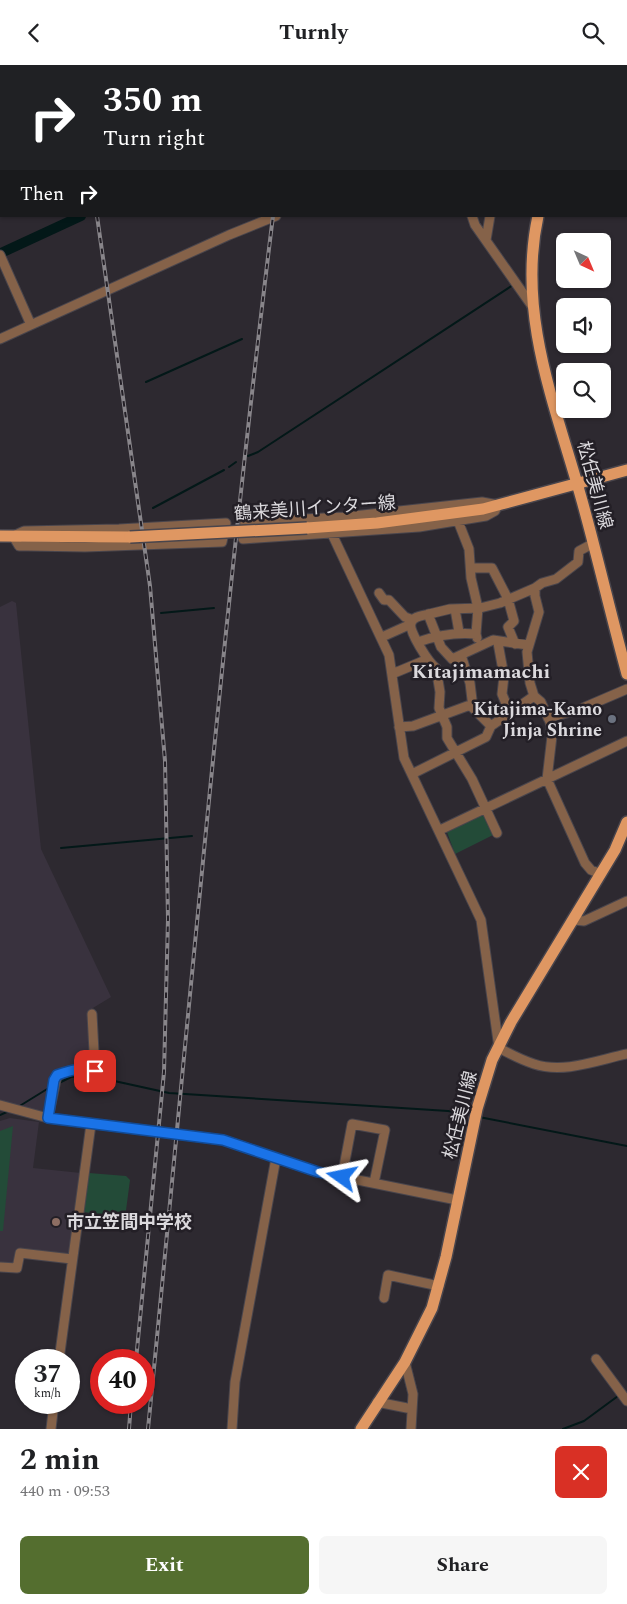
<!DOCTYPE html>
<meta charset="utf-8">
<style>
body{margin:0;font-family:Spectral,"Noto Sans JP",serif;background:#f6f6f6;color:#202124;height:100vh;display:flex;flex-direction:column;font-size:19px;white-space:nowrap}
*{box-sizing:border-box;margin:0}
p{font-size:16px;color:#757577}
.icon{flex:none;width:28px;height:28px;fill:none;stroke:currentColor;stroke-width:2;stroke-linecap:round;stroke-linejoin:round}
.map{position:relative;height:1364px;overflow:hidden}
.panel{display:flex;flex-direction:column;background:#fff;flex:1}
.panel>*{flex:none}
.hud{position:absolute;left:0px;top:0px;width:628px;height:152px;box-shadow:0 1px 4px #0004;background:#202124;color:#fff;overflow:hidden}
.needle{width:32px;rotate:136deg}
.controls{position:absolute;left:556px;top:168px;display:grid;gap:10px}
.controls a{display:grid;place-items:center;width:55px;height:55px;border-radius:8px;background:#fff;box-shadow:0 1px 4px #0004;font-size:25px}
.speed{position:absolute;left:15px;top:1284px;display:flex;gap:10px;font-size:25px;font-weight:700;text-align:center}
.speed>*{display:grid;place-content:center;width:65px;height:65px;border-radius:50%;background:#fff;box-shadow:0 1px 4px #0004;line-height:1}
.speed small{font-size:12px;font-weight:400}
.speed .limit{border:8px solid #d22;background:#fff;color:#111}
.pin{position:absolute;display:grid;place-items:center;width:42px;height:42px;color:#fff;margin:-21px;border-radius:10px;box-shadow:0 2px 8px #0006}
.me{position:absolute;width:55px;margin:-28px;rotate:282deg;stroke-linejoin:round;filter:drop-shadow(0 0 4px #0008)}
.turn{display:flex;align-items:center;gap:18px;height:105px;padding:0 20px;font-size:22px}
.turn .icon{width:65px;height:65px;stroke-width:2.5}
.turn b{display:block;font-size:35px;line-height:42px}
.then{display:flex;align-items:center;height:48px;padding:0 20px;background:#0003;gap:10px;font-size:19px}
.round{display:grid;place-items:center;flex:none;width:52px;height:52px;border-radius:8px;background:#f6f6f6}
.overview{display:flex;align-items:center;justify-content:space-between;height:85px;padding:0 20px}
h1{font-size:30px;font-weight:700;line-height:38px}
.action{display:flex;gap:10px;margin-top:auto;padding:10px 20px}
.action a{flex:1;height:58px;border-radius:8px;background:#546e2f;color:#fff;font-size:20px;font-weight:700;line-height:58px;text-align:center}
.action a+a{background:#f6f6f6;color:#202124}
header{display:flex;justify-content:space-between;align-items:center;height:65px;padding:0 20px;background:#fff;font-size:22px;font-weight:700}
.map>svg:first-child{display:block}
.built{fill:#39323e}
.green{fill:#234b38}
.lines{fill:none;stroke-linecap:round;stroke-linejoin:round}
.stream{stroke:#031818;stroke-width:2}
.river{stroke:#031818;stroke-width:10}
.minor-casing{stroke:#49454c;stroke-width:11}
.major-casing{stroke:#49454c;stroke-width:14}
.minor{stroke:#856249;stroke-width:9}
.major{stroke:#df9762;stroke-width:11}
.rail-casing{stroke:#88858a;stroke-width:4}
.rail{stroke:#231f26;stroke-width:2;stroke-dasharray:5.5;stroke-linecap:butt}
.major-bridge-casing{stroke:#49454c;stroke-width:14;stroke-linecap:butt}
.major-bridge{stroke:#df9762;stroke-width:11}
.route-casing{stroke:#114b97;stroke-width:12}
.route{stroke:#1a73e8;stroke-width:9}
.worship-dot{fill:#6b7280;stroke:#231f26;stroke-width:2}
.education-dot{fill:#8d6e63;stroke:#231f26;stroke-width:2}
.labels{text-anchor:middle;stroke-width:5;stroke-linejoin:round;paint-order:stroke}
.street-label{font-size:18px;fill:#dbd9dd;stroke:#231f26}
.poi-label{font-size:18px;font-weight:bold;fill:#dbd9dd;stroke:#231f26;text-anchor:end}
.quarter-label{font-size:20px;font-weight:bold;fill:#dbd9dd;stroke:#231f26}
</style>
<header><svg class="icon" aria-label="back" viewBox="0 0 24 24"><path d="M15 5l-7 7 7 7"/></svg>Turnly<svg class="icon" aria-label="search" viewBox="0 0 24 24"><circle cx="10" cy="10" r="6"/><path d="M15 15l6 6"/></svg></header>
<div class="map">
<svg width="627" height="1364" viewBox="0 0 627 1364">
<rect width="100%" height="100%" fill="#2d2930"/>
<!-- built -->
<path class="built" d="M12,536l4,2 25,246 70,148 -23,14 3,55 -28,1 -14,9 2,15 -5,18 -3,3 -43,-12v-493z
M10,1053l29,4 -6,46 48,5 -11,82 -50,-6 -4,15 -16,-1v-142z"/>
<!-- green -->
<path class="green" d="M483,749h2l10,20 -40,20 -8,-22z
M13,1061l-10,105h-3v-100z
M89,1108l37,3 4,4 -5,38 -41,-6z"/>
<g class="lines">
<!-- stream -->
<path class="stream" d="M175,1l2,-1
M0,81h1
M146,317l96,-43
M248,391l10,-4 255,-167
M229,402l7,-5
M153,443l71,-38
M161,548l53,-5
M61,783l131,-12
M59,1018l12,-6 16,-2 82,18 279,18 24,4
M18,1042l34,-21
M0,1050l9,-4
M479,1052l148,29
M563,1364l21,-8 34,-25"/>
<!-- river -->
<path class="river" d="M324,1l3,-1
M1,188l80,-37"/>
<defs>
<path id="minor" d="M376,0l1,1
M446,0v1
M479,0v1
M514,0v1
M539,0v1
M553,1l4,-1
M626,44l1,-1
M472,151l3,9 57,81
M486,175l4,-24
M0,190l31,70
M0,274l229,-104 47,-19
M482,437l16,3 -3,6 -9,5 -67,11 -176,12 2,-17 99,-5z
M458,456l11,28 2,29 7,30 -2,26
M226,458l-4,19 -137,5 -57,-1h-9l-6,-10 11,-5 95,-2z
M332,469l57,121 15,103 77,162 18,128c11,6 23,12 35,16 30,10 64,-4 93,-10
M592,479l-13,7 -1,11 -22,17 -14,4 -7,5v8l4,16 -12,40 3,31 4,13 7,6 9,20 2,14 -5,43 38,84 6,7 10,4
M471,503h21l16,31 6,22 -6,6 7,17
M379,528l5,7h5l16,17 8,3
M455,544l4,23
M428,549l13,33 11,12 41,-19 35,5
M382,572l29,-13
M418,577c20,-7 37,-10 58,-8l1,4
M498,578l6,33 -2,18 8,19
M461,590l9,28 3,25
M392,609l36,-15
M548,653l30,-8 49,-21
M399,662l14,-1 57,-21 21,21
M412,709l74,-37 5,-11 43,-30
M440,765l187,-89
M497,768l-25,-54 -25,-41v-11l-8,-19 1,-16 -4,-24c-7,-5 -28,-37 -25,-45 2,-6 9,-7 14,-8l25,-6 30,-1 20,-5 35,-15
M574,855l10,1 43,-20
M0,1040l48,13 175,22 95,32 139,28
M48,1053l9,-43c14,-5 24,-9 38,-4l-3,-57
M342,1112l10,-53 33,6 -11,53
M0,1202l17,1 3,-15 52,6
M384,1233l4,-23 51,11
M596,1294l31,42
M59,1295l32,-236
M405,1297l8,32 -2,35
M377,1337l35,7
M51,1364l3,-26
M232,1364l3,-47 41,-224"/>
<path id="major" d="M594,1l1,-1
M538,151c-22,101 20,196 46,292 15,55 28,111 43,166
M307,463l70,-5 106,-14 144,-39
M0,471l130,1
M361,1364l44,-67 27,-54 14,-51 31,-148 15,-49 19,-38 104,-172 12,-28"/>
</defs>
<!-- minor casing -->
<use href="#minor" class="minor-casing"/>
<!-- major casing -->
<use href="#major" class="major-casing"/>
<!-- minor -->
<use href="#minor" class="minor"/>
<!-- major -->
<use href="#major" class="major"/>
<defs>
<path id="rail" d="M75,0v1
M309,1v-1
M97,151l53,370 15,175 3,158 -4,153 -28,288
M129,1364l2,-26
M148,1364c40,-404 75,-809 125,-1213"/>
</defs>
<!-- rail casing -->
<use href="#rail" class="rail-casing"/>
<!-- rail -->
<use href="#rail" class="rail"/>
<defs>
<path id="major-bridge" d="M130,472l177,-9"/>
</defs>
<!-- major-bridge casing -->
<use href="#major-bridge" class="major-bridge-casing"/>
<!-- major-bridge -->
<use href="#major-bridge" class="major-bridge"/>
</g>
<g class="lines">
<defs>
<path id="route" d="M95,1006c-14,-4 -24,-1 -38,4l-3,5 -6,38 175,22 95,32 24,5"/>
</defs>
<!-- route casing -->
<use href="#route" class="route-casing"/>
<!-- route -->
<use href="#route" class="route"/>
</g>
<!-- markers -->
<circle class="worship-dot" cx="612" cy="654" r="5"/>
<circle class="education-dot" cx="56" cy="1157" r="5"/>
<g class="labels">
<!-- street labels -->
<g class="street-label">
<text transform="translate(595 420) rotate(75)" y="6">松任美川線</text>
<text transform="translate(315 443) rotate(-4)" y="6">鶴来美川インター線</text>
<text transform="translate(460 1050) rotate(-76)" y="6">松任美川線</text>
</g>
<!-- poi labels -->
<g class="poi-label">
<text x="602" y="650">Kitajima-Kamo<tspan x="602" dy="21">Jinja Shrine</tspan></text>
<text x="66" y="1163" text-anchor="start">市立笠間中学校</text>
</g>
<!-- quarter labels -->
<g class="quarter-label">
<text x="481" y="613">Kitajimamachi</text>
</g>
</g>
</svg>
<div class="controls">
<a><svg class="needle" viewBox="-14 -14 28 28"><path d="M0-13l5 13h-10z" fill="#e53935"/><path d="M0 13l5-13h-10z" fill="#757577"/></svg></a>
<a><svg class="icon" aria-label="sound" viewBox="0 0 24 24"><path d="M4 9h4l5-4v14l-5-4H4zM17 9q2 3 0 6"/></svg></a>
<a><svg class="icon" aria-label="search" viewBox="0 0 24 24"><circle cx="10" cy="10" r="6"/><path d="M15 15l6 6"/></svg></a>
</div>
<div class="speed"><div>37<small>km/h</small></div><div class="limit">40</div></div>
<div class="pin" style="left:95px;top:1006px;background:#d93025"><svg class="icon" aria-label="arrive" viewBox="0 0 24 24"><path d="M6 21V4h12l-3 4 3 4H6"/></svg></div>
<svg class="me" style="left:342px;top:1112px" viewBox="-20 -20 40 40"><path d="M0-17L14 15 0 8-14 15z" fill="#1a73e8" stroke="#fff" stroke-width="4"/></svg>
<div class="hud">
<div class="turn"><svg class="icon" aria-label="right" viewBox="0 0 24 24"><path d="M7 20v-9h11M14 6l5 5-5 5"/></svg><div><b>350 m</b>Turn right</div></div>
<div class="then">Then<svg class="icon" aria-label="right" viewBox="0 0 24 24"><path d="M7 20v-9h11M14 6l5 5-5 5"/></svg></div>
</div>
</div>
<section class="panel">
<div class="overview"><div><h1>2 min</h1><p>440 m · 09:53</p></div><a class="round" style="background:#d93025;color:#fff"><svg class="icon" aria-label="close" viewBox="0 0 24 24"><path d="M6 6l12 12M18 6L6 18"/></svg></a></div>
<div class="action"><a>Exit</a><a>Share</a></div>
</section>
